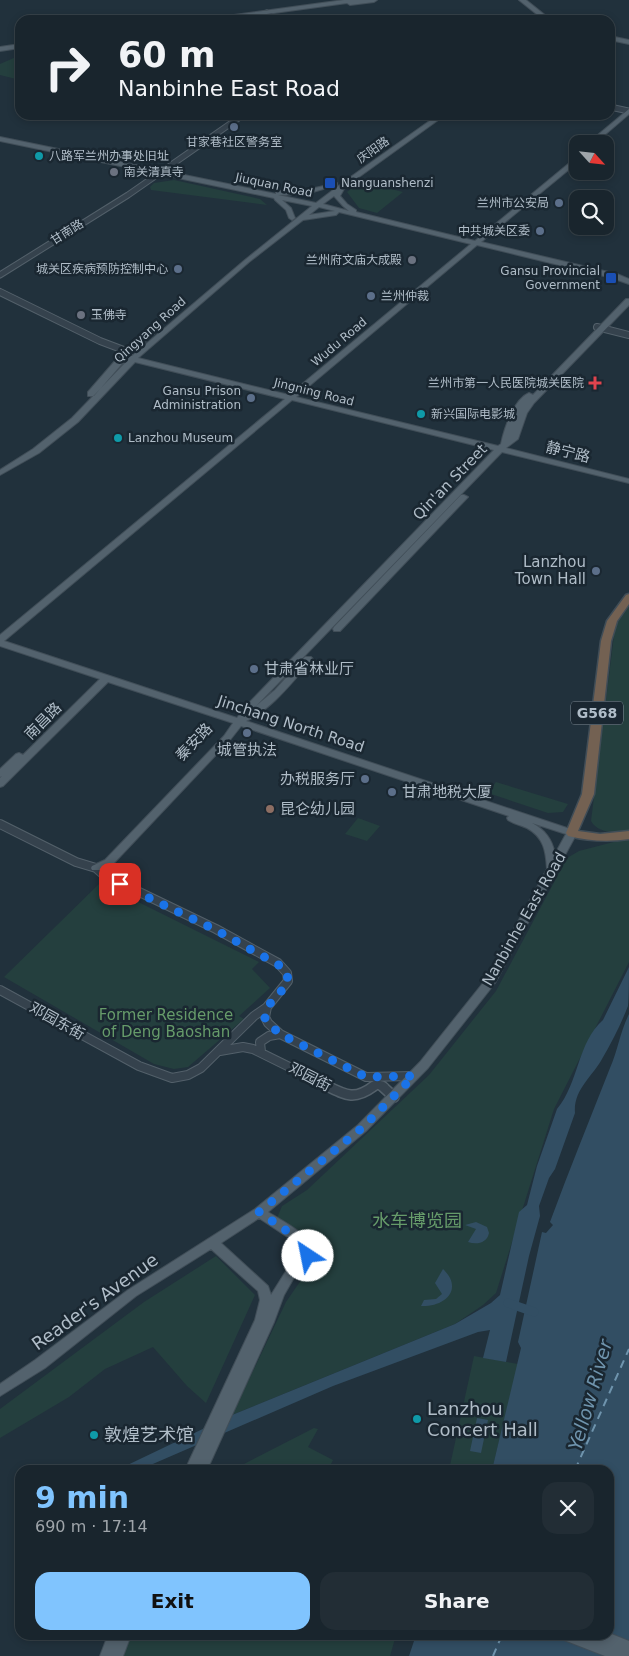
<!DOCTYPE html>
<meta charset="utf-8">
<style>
body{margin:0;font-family:"DejaVu Sans","Noto Sans SC",sans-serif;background:#222d35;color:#f1f3f6;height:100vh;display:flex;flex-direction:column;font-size:19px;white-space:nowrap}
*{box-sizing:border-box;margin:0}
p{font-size:16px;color:#9fa5aa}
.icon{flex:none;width:28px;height:28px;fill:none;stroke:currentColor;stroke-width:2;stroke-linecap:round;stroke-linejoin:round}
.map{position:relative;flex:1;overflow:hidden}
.side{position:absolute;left:15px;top:1465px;width:599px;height:175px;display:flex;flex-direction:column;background:#19252d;border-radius:15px;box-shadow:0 2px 8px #0003,0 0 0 1px #374249}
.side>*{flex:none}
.hud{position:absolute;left:15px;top:15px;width:600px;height:105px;border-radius:15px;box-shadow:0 2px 8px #0003,0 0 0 1px #374249;background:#19252d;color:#f1f3f6;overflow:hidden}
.needle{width:32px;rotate:117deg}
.controls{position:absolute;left:569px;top:135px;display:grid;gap:10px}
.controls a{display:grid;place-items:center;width:45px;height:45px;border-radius:10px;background:#19252d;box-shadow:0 2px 8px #0003,0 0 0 1px #374249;font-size:25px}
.pin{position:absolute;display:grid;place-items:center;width:42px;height:42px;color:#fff;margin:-21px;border-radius:10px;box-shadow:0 2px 8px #0006}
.me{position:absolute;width:55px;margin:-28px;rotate:326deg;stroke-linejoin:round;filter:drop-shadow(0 0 4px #0008)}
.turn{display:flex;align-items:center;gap:18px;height:105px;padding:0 20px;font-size:22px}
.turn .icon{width:65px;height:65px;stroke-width:2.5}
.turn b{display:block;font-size:35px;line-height:42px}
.round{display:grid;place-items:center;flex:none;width:52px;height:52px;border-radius:15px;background:#222d35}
.headline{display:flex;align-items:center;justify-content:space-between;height:85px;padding:0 20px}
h1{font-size:30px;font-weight:700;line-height:38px;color:#80c4fe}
.primary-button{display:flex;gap:10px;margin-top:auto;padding:10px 20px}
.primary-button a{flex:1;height:58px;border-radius:15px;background:#80c4fe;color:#111;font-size:20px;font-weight:700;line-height:58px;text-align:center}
.primary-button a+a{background:#222d35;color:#f1f3f6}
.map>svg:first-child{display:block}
.green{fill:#243f3e}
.water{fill:#324e63}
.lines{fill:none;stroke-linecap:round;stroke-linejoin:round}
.canal{stroke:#324e63;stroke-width:9}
.ferry{stroke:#6f94ad;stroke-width:2;stroke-dasharray:8 6;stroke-linecap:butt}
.minor-far3-casing{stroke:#53606a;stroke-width:7}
.minor-far2-casing{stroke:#53606a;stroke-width:8}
.minor-far1-casing{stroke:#53606a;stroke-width:10}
.minor-casing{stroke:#53606a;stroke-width:12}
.major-casing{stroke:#414e58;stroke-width:2}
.highway-casing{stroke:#404d57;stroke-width:3}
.minor-far3{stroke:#35424d;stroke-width:5}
.minor-far2{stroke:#35424d;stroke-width:6}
.minor-far1{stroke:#35424d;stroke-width:8}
.minor{stroke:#35424d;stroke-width:9}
.major{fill:#53626d;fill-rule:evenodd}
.highway{fill:#736152;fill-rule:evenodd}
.route{stroke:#1a73e8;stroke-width:9;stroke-dasharray:0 16.2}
.service-dot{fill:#5c6f8a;stroke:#1a2731;stroke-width:2}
.culture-dot{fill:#0f9aa8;stroke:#1a2731;stroke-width:2}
.worship-dot{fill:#6b7280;stroke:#1a2731;stroke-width:2}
.transit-dot{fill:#1a4fb4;stroke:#1a2731;stroke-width:2}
.health-dot{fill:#e0444e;stroke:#1a2731;stroke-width:2}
.education-dot{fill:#8d6e63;stroke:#1a2731;stroke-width:2}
.labels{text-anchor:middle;stroke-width:5;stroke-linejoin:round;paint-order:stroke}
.far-poi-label{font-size:12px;fill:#b0bdc8;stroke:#1a2731;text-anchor:start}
.far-street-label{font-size:12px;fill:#b0bdc8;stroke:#1a2731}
.shield{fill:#1a2731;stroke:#83909b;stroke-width:1}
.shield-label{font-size:14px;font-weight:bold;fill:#b0bdc8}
.street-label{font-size:15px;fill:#b0bdc8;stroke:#1a2731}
.poi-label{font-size:15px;fill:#b0bdc8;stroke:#1a2731;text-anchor:start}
.park-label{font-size:15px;fill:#669b6a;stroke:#1a2731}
.near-park-label{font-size:18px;fill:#669b6a;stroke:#1a2731}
.near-street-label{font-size:18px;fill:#b0bdc8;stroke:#1a2731}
.near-poi-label{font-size:18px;fill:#b0bdc8;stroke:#1a2731;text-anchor:start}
.near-water-label{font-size:19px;font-style:italic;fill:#6f94ad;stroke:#1a2731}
</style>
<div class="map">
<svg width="629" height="1656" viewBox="0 0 629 1656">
<rect width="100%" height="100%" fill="#21313c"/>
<!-- green -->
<path class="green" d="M16,57h4v23l-20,-5v-11z
M174,180l86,19 7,6 -116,-15 -1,-3 4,-4z
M361,181l42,11 -26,21 -18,-5 -12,-16z
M629,606v224c-12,4 -32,3 -38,-9l23,-186 3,-12z
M496,782l72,22 -5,8 -15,1 -60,-20z
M358,818l22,8 -13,15 -22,-7z
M629,838v124l-75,147 -58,184 -13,12 -28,19 -223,91 54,-113 37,-54 -46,-30 5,-12 25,-16 122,-115 67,-84 71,-133 12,-7z
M100,883l159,79 -7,7 18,19 -31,28 5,3 -56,48 -14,2 -20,-5 -150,-87z
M216,1256l39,39 -49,108 -19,-17 -34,-39 -48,22 -36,28 -69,41v-29l144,-107z
M474,1356l44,8 -26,106h-43z
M314,1428l4,1 -10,18 25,13 -5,10h-78l-7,-3 -1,-2z
M127,1635h269l-6,21h-271z"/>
<!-- water -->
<path class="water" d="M629,967c0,11 0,29 -1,39 -7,18 -16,36 -26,53 -10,18 -29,31 -27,54l-20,56 -6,9 -10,28 1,10 -11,40 -23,106 -23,-4 7,-28 -12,2 -145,54 -194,84h-22l115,-55 223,-91 36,-21 9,-8 19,-83 8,-7 10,-39 20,-57c22,-26 20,-66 46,-89z
M629,1014v642h-220l7,-21h193v-165h-117l29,-122 -3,-6 24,-110 4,1 7,-8 -3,-3c19,-52 40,-103 60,-154 8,-18 10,-36 19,-54z
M476,1222l11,5 2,6c-2,10 -12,12 -21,9l8,-13 -11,-4z
M443,1269c21,20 2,38 -22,37l3,-6 12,-1 6,-5 -7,-11z
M477,1418l11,2 -7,33 -11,-2z"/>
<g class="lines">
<!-- canal -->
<path class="canal" d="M508,1303l26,9"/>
<!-- ferry -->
<path class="ferry" d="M575,1470l54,-121
M493,1656l9,-21"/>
<defs>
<path id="minor-far3" d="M267,13l10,7
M610,107l19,4
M0,275l128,-80 115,-80"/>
<path id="minor-far2" d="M0,292l100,49 29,11
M597,327l32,8"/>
<path id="minor-far1" d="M0,824l76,38 20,6 8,7 112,54 62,34 9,10 1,8 -21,26 -13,9 -53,52 -13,7 -16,3 -33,-12 -139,-76
M267,1007l-2,10 3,6 12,11 86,43 48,-1
M220,1051l23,-4 10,2 77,38
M261,1052l-1,-10 9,-6 11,-2
M372,1087l5,-3 7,3"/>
<path id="minor" d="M327,1086c20,10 28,14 47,0
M382,1086l12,11"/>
<path id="major" d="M344,0h33l-3,2 -24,3 -3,-2 -123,17h-15l3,-2z
M519,0h7l25,20h-7z
M610,36l19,4v4l-19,-4z
M20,44v4l-20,3v-4z
M629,109v5l-35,30h-7z
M438,115h7l-100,72 -5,9 7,8 9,6v2l119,29 103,-85v6l-97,80 136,32 12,5v5l-17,-6 -135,-33 -181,152 202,49 3,-2c3,-15 13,-45 28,-51l4,2 93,-96h3v6l-95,98 -7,10 -9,26 -12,9 123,31v4l-127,-31 -246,254 19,-16 30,-33h6l2,2 -2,2c-19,21 -39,48 -65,60l330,110 1,2 -82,150 -67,85 -62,63 -98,81c14,9 43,23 47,40l-5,11 -14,11 -12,21 -10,27 -67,148h-22l70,-150 5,-20 -2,-9 -47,-42 -75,47 -91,72 -45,28v-12l35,-24 93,-70 127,-81 103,-84 62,-63 67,-84 60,-109c-1,-17 -3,-32 -20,-41 -6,-3 -13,-4 -19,-8l-1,-2 2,-2 -268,-90 -11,14 -117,124 -13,6h-8l-1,-2 1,-2 13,-6 119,-124 9,-13 -125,-41 -105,104 -3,1v-9l2,-2 -2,1v-8l16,-15 3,-1 4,2 77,-76 -100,-33v-11l285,-236 -150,-37 -57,60 -39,31 -39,22v-5l33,-21 39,-31 56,-58 -2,-1 -32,37h-6v-4l33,-38 28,-24h6l1,2 -27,24h3l113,-96 67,-54 -30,-6 9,8 4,10 -3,2 -3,-2 -3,-8 -11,-10 -1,-2 -274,-57v-4l276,57v-2l2,-1 28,-1 31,-7v2l-31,9 -28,1 38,8 29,-22zM334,196l9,10 6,5 -26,-7zM319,207l16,4 -26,4zM339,212l132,32 -182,151 -151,-37 111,-96 54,-42 33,-5zM292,400l202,50 -248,256 -9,12 -233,-77zM532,823l34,11 -11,20c-3,-15 -10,-24 -23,-31zM259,1218l39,26 5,8 -2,5 -13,11 -17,27 -3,-9 -47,-43z
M461,495h3l4,2 -128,134h-6l-1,-2 1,-2z
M609,1633l20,8v15h-24l-41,-16 -2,-5h24l5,2 -1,-2h19z
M108,1635h23l-8,21h-23z"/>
<path id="highway" d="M629,594v10l-12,17 -6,20 -17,153 -16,37 22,3 29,-3v8c-21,3 -40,2 -61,-3l-2,-3 16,-39 19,-153 6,-20 19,-26z"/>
</defs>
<!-- minor-far3 casing -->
<use href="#minor-far3" class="minor-far3-casing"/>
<!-- minor-far2 casing -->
<use href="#minor-far2" class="minor-far2-casing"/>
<!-- minor-far1 casing -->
<use href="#minor-far1" class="minor-far1-casing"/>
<!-- minor casing -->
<use href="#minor" class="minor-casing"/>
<!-- major casing -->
<use href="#major" class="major-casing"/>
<!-- highway casing -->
<use href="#highway" class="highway-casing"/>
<!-- minor-far3 -->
<use href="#minor-far3" class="minor-far3"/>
<!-- minor-far2 -->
<use href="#minor-far2" class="minor-far2"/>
<!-- minor-far1 -->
<use href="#minor-far1" class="minor-far1"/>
<!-- minor -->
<use href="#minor" class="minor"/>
<!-- major -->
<use href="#major" class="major"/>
<!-- highway -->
<use href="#highway" class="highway"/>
</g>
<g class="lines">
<!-- route -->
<path class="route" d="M120,884l96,46 68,38 3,5 1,9 -4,6 -17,19 -2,11 3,5 12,11 86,43 48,-1 -52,52 -103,84 47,32 3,8 -1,4"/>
</g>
<!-- markers -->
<g class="service-dot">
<circle cx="234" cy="127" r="5"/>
<circle cx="559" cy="203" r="5"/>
<circle cx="540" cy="231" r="5"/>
<circle cx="178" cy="269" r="5"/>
<circle cx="371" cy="296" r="5"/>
<circle cx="251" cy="398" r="5"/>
<circle cx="596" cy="571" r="5"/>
<circle cx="254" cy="669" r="5"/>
<circle cx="247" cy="733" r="5"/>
<circle cx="365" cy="779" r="5"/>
<circle cx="392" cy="792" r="5"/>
</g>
<g class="culture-dot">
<circle cx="39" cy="156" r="5"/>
<circle cx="421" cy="414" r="5"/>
<circle cx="118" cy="438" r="5"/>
<circle cx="417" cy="1419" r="5"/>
<circle cx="94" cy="1435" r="5"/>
</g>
<g class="worship-dot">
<circle cx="114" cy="172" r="5"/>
<circle cx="412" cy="260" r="5"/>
<circle cx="81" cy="315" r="5"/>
</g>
<g class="transit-dot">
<rect x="324" y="177" width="12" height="12" rx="2.5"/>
<rect x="605" y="272" width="12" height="12" rx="2.5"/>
</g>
<path class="health-dot" d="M592.5 375.5h5v5h5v5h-5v5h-5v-5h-5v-5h5z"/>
<circle class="education-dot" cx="270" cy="809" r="5"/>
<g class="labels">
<!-- far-poi labels -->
<g class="far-poi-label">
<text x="234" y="146" text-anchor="middle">甘家巷社区警务室</text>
<text x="49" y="160">八路军兰州办事处旧址</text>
<text x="124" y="176">南关清真寺</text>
<text x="341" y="187">Nanguanshenzi</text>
<text x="549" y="207" text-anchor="end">兰州市公安局</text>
<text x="530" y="235" text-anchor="end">中共城关区委</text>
<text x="402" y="264" text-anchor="end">兰州府文庙大成殿</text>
<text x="168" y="273" text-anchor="end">城关区疾病预防控制中心</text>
<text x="600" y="275" text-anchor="end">Gansu Provincial<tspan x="600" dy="14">Government</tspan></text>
<text x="381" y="300">兰州仲裁</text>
<text x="91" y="319">玉佛寺</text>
<text x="584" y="387" text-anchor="end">兰州市第一人民医院城关医院</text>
<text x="241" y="395" text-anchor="end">Gansu Prison<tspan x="241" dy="14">Administration</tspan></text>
<text x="431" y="418">新兴国际电影城</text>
<text x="128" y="442">Lanzhou Museum</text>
</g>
<!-- far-street labels -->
<g class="far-street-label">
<text transform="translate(373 150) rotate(-35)" y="4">庆阳路</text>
<text transform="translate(274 185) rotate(12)" y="4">Jiuquan Road</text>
<text transform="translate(67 232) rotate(-32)" y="4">甘南路</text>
<text transform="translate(150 330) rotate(-42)" y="4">Qingyang Road</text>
<text transform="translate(339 342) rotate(-40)" y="4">Wudu Road</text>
<text transform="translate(314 392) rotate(14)" y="4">Jingning Road</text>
</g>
<!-- shield labels -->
<rect class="shield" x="571" y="701.5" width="52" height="23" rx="4"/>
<g class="shield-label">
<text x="597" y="718">G568</text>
</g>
<!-- street labels -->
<g class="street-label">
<text transform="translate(568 452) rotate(14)" y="5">静宁路</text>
<text transform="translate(450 482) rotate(-46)" y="5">Qin'an Street</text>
<text transform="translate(43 721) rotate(-45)" y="5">南昌路</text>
<text transform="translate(291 724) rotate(18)" y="5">Jinchang North Road</text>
<text transform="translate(194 742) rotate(-46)" y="5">秦安路</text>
<text transform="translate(524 919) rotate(-60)" y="5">Nanbinhe East Road</text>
<text transform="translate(57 1021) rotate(29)" y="5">邓园东街</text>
<text transform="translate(310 1077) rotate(27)" y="5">邓园街</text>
</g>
<!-- poi labels -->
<g class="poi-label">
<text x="586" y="567" text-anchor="end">Lanzhou<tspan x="586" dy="17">Town Hall</tspan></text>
<text x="264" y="674">甘肃省林业厅</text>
<text x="247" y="755" text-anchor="middle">城管执法</text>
<text x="355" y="784" text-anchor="end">办税服务厅</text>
<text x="402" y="797">甘肃地税大厦</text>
<text x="280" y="814">昆仑幼儿园</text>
</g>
<!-- park labels -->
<g class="park-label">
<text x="166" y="1020">Former Residence<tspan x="166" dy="17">of Deng Baoshan</tspan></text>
</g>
<!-- near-park labels -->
<g class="near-park-label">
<text x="417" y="1227">水车博览园</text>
</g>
<!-- near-street labels -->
<g class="near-street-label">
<text transform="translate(95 1302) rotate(-36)" y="6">Reader's Avenue</text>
</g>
<!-- near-poi labels -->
<g class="near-poi-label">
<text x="427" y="1415">Lanzhou<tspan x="427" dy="21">Concert Hall</tspan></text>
<text x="104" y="1441">敦煌艺术馆</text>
</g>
<!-- near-water labels -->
<g class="near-water-label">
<text transform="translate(590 1395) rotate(-74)" y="7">Yellow River</text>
</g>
</g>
</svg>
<div class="controls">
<a><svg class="needle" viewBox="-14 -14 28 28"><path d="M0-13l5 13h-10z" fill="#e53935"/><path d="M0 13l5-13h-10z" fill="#9fa5aa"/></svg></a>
<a><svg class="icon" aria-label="search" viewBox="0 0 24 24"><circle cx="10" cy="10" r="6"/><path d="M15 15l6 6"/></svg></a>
</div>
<div class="pin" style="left:120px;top:884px;background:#d93025"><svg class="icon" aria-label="arrive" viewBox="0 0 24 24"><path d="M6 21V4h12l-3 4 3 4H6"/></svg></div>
<svg class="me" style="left:308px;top:1256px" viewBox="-20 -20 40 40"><circle r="19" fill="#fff"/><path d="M0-13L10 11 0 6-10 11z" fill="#1a73e8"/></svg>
<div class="hud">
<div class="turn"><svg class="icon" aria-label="right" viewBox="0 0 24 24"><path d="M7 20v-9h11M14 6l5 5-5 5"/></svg><div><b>60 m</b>Nanbinhe East Road</div></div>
</div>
<section class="side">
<div class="headline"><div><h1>9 min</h1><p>690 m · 17:14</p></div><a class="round"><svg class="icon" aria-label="close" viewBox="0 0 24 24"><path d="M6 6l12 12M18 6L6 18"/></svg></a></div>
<div class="primary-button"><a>Exit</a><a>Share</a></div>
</section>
</div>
